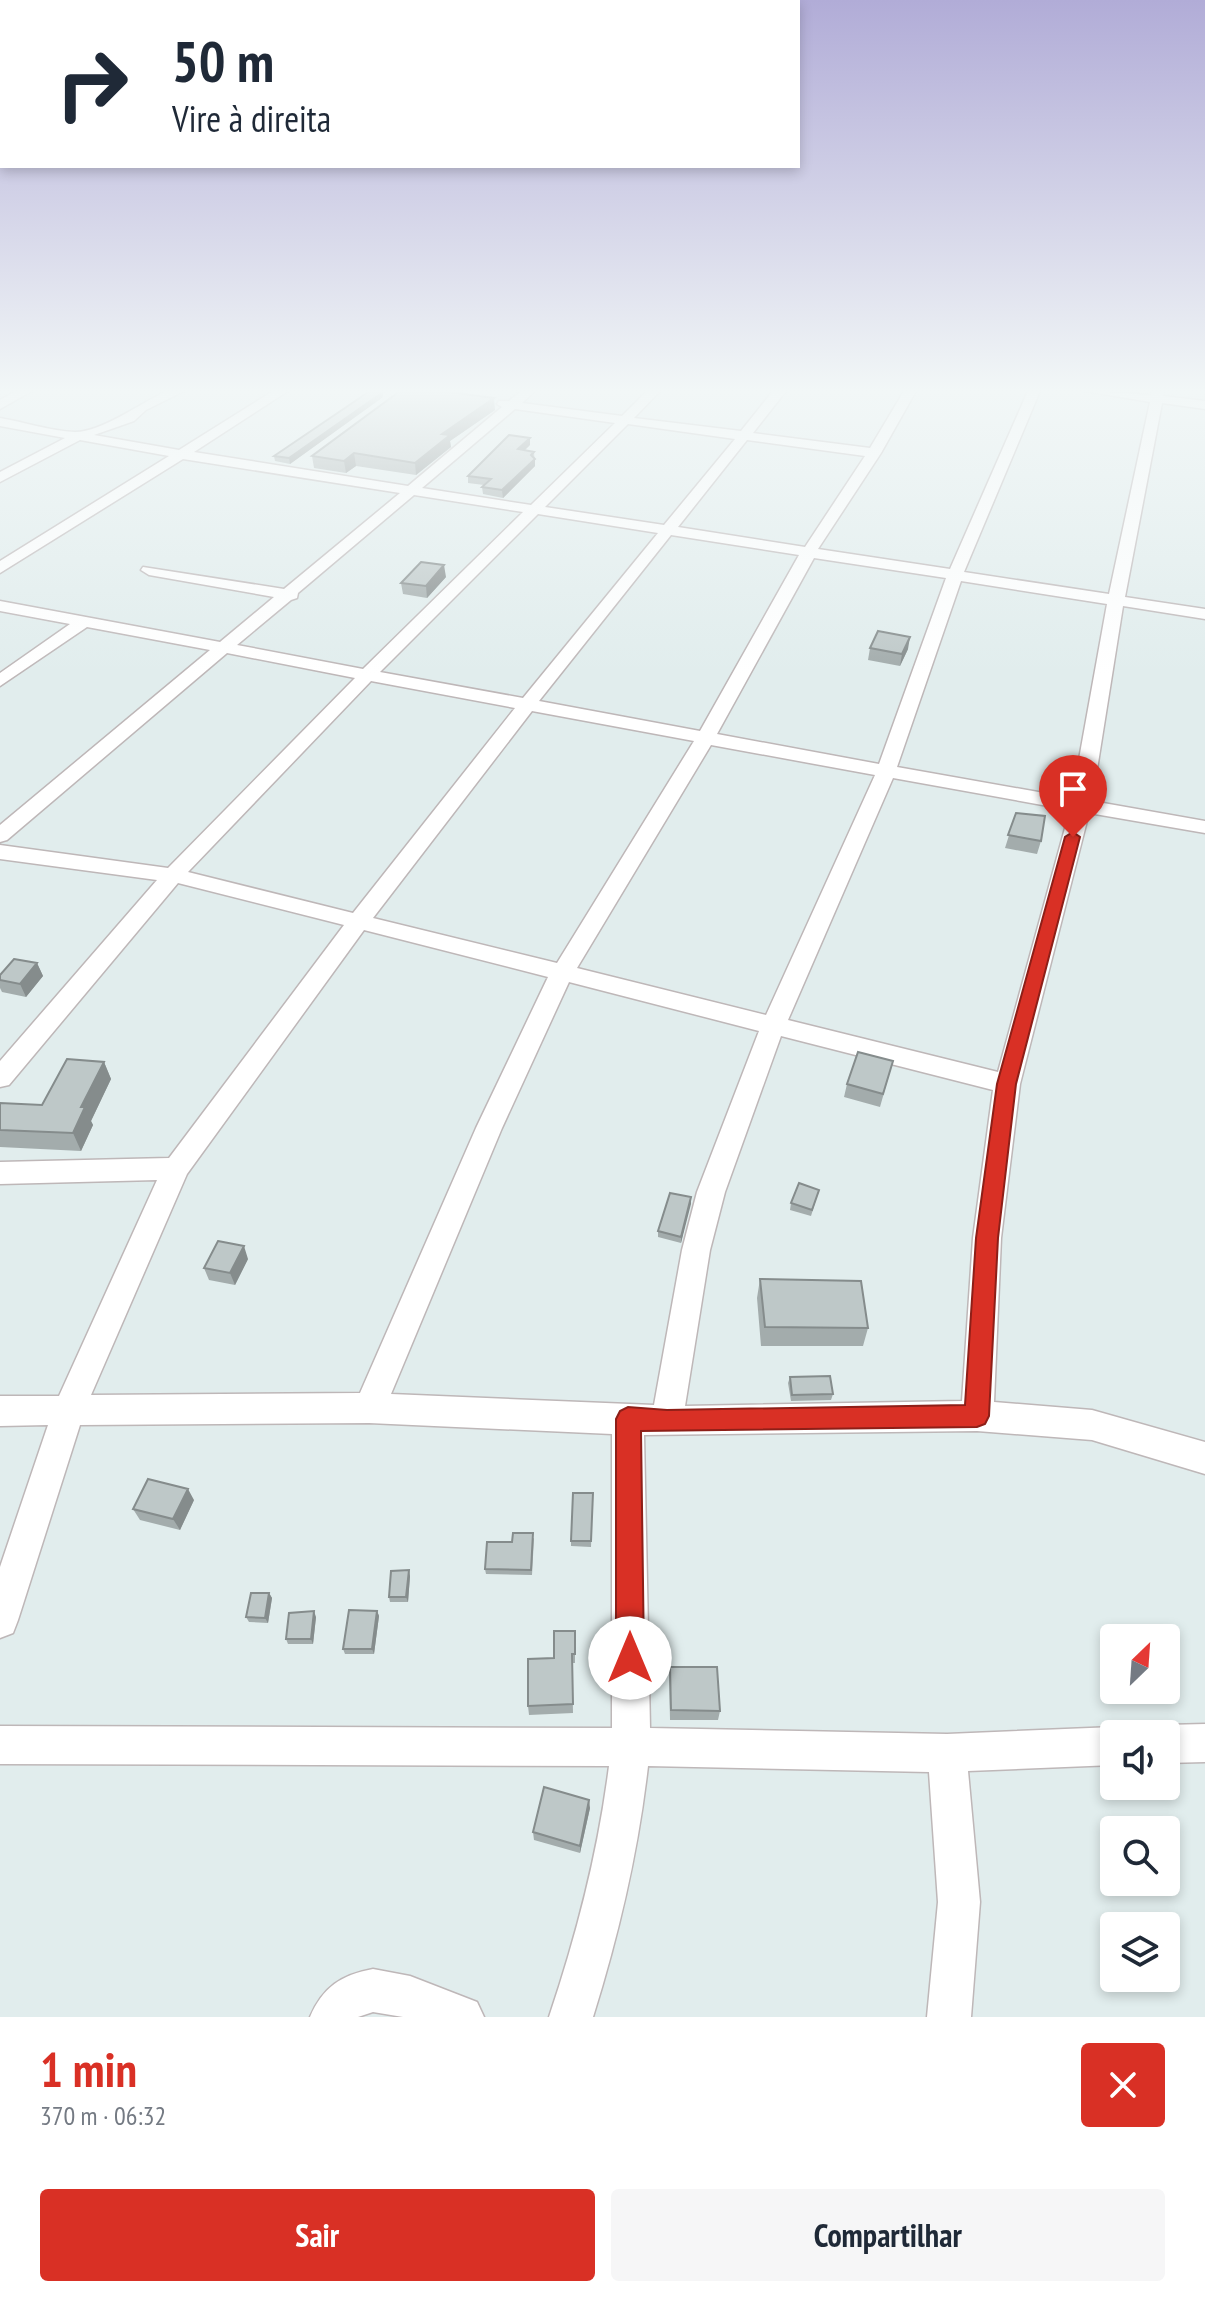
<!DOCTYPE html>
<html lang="pt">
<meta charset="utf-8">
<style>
body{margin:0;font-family:"PT Sans Narrow",sans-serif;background:#f6f6f7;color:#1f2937;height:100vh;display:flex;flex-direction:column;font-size:30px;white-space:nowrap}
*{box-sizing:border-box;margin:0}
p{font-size:26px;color:#747a83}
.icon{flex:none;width:44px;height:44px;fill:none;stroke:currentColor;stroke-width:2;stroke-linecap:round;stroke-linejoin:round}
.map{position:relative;height:2017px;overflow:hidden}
.drawer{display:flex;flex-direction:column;background:#fff;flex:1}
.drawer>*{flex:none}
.guide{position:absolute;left:0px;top:0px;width:800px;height:168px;box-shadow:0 4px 12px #0003;background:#fff;color:#1f2937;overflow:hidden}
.needle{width:52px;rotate:25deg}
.fabs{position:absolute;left:1100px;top:1624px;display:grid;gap:16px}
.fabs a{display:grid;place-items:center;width:80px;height:80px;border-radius:8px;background:#fff;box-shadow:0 4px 12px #0003;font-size:40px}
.pin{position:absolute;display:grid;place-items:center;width:68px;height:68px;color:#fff;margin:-82px -34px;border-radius:50% 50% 50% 0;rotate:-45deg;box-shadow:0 0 8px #0007}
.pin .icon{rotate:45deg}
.me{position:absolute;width:88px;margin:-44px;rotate:0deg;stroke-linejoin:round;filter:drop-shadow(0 0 6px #0008)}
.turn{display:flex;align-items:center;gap:28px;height:168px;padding:0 40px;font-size:36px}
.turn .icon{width:104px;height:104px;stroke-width:2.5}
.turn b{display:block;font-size:56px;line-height:68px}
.round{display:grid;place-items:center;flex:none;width:84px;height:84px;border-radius:8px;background:#f6f6f7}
.head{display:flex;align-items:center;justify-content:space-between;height:136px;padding:0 40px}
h1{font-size:48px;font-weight:700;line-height:60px;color:#d93025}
.cta{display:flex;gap:16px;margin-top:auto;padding:16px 40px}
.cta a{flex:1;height:92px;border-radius:8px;background:#d93025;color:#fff;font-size:32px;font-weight:700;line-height:92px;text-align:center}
.cta a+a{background:#f6f6f7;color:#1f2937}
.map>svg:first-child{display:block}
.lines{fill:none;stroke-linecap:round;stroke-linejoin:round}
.minor-casing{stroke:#beb7b8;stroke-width:3}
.minor{fill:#fff;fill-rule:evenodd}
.wall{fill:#a3acac}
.shaded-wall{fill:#858c8c}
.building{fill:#bec8c8;stroke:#858c8c;stroke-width:2}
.route{fill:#d93025;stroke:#8d1f18;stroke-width:2}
</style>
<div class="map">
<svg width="1205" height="2017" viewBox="0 0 1205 2017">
<rect width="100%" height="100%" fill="#e1eded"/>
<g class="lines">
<defs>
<path id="minor" d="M16,391h16l-32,18v-9z
M167,391h17l-38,19 -12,11 -40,14 85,15 94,-59h15l-94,61 214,34 94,-79 -5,-3 2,-3h10l12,-10h14l-13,12 100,13 25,-25h13l-26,27 107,13 32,-40h13l-33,42 117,15 34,-57h12l-35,62 -63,96 132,20 78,-178h12l-76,181 145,22 41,-192 -65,-11 66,4 1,-4h12l-1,5 42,5v8l-43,-6 -37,194 80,12v10l-82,-13 -31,195 113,20v12l-116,-20 -69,271 -19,154 -7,164 98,8 113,32v32l-113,-34 -115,-9 -333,4 6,293 297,6 167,-7 13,6 -13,1v31l-146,6 12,131 -9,115h-44l11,-115 -9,-130 -281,-6c-10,87 -29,168 -55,251h-44c28,-83 49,-164 60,-251l-609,-2v-38l612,2v-294l-243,-11 -289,2 -62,195 -5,13 -13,5v-71l48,-142 -48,1v-30h59l98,-216 -157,4v-22l169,-4 175,-233 -166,-42 -169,202 -9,2v-26l157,-181 -157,-21v-14l168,23 187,-190 -128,-25 -220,187 -7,2v-17l210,-175 -123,-23 -87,59v-13l70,-49 -70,-13v-10l220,41 54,-45 -125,-22 -8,-5 2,-3 141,22 116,-96 -217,-34 -183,114v-12l169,-105 -89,-16 -80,42v-10l65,-34 -65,-12v-8c24,4 51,13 75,14 27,0 67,-30 92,-41zM515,409l100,14 -84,82 -109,-17zM628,424l107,15 -71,86 -119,-18zM747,440l118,16 -60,91 -127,-20zM414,495l109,17 -160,157 -126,-24 54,-45 6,-2 1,-5zM538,514l120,19 -135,165 -143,-26zM671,535l128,20 -99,176 -161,-30zM814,558l132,20 -67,186 -162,-30zM961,581l146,23 -35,194 -175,-31zM371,681l144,27 -162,205 -165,-41zM532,711l162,30 -137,222 -184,-45zM711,745l164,30 -109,240 -189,-47zM893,778l177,32 -72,262 -210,-52zM364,930l184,47 -72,151 -116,265 -269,2 96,-221zM569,982l190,49 -62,161 -15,58 -28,155 -263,-11 111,-266zM781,1036l212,54 -20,148 -11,163 -277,5 25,-156 15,-58z
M1205,1724v38l-39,1v-29h-15l2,-3 13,-6z
M373,1969l37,7 67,26 7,15h-81l-30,-5 -15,5h-48c13,-30 31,-42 63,-48z"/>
</defs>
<!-- minor casing -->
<use href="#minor" class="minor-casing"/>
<!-- minor -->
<use href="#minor" class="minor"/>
</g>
<!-- wall -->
<path class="wall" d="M383,392v5l-93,67 -15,-3 -1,-5z
M495,410l-45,31 1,6 -35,28 -60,-9 -10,7 -32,-5 -2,-12z
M530,445l-5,5 9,2 1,14 -32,32 -20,-4 -1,-7 2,-2 -16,-2v-7z
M446,577l-19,21 -24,-4 -2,-11z
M870,648l38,1 -8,17 -32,-6z
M1016,813l25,28 -4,13 -32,-6z
M37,963l6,13 -17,21 -24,-5 -2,-4v-13z
M893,1061l-13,46 -36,-10 3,-13z
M104,1062l7,17 -20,42 2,4 -12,26 -81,-4v-44l42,2z
M819,1190l-8,26 -21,-6 1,-7z
M691,1197l-10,46 -23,-6v-6z
M248,1259l-13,26 -26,-5 -5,-12z
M760,1279l108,49 -5,18h-102l-4,-48z
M790,1377l43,17 -2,6 -40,1 -3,-18z
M593,1493l-2,54 -20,-1v-5z
M194,1500l-14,30 -40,-10 -7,-11z
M534,1538l-2,37 -46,-1 -1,-5z
M410,1576l-2,26h-18l-1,-5z
M269,1593l3,5 -4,25 -19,-1 -3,-5z
M377,1611l2,5 -5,38h-29l-2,-5z
M316,1617l-3,27h-25l-2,-5z
M575,1631v32h-3l1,50 -44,2 -1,-9 26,-48z
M670,1667l50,44 -2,9h-48l-1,-44z
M590,1808l-10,45 -46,-13 -1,-8z"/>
<!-- shaded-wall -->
<path class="shaded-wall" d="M383,392v5l-93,67 -1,-6z
M494,398l1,12 -45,31 1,6 -35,28 -1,-12 27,-29z
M530,438v7l-12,11v-7z
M354,453l2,13 -10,7 -2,-12z
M535,459v7l-32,32 -1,-8z
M444,565l2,12 -19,21 -1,-12z
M910,637l-2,12 -8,17 2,-12z
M37,963l6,13 -17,21 -6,-13z
M104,1062l7,17 -20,42 2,4 -12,26 -8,-18 8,-26z
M691,1197v7l-10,39v-6z
M244,1246l4,13 -13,26 -5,-12z
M188,1489l6,11 -14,30 -7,-11z
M409,1570l1,6 -2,26 -2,-5z
M269,1593l3,5 -4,25 -3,-5z
M314,1611l2,6 -3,27 -2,-5z
M377,1611l2,5 -5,38 -2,-5z
M589,1800l1,8 -10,45v-7z"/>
<!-- building -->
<path class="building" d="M370,391l13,1 -94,66 -15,-2z
M400,391h41l53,7 -52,36 8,1 -35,28 -61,-10 -10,8 -32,-5z
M509,435l21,3 -12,11 16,3 -3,3 4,4 -33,31 -20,-3 9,-8 -23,-3z
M421,562l23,3 -18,21 -25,-3z
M878,631l32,6 -8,17 -32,-6z
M1016,813l29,3 -4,25 -33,-6z
M14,959l23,4 -17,21 -20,-4v-5z
M858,1052l35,9 -10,33 -36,-10z
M67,1059l37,3 -23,45h4l-12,26 -73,-3v-27l42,2z
M799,1183l20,7 -7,20 -21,-7z
M670,1193l21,4 -10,40 -23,-6z
M218,1241l26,5 -14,27 -26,-5z
M760,1279l101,2 7,47 -103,-1z
M830,1376l3,18 -41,1 -2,-18z
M148,1479l40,10 -15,30 -40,-10z
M573,1493h20l-2,48h-20z
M513,1533h20l-2,37 -46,-1 2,-27h25z
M409,1570l-3,27h-17l2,-26z
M251,1593h18l-4,25 -19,-1z
M349,1610l28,1 -5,38h-29z
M314,1611l-3,28h-25l3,-26z
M554,1631h21v23h-3l1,50 -45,2v-47l26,-1z
M670,1667h47l3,44 -49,-1z
M544,1787l45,13 -9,46 -47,-14z"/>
<!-- sky -->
<linearGradient id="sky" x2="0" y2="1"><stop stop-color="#b1acd7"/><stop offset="0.58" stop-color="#f2f7f7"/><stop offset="1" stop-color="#f2f7f7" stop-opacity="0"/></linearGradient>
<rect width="1205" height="674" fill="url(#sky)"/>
<!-- route -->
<path class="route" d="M1073,832l7,5 -64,247 -18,154 -9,178 -4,8 -8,3 -336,4 3,227 -4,10 -10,4 -10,-4 -4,-10v-239l4,-8 8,-4 39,3 298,-5 11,-167 21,-154 68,-247z"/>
</svg>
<div class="fabs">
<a><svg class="needle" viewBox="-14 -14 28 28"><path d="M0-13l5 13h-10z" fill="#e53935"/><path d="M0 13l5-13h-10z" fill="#747a83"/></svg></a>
<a><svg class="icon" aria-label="sound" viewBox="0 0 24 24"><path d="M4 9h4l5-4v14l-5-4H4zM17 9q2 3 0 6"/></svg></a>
<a><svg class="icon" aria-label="search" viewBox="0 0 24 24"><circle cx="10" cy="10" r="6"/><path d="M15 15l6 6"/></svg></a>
<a><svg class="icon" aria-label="layers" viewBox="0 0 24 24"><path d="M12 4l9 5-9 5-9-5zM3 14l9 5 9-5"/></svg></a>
</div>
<div class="pin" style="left:1073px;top:837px;background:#d93025"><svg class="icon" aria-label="arrive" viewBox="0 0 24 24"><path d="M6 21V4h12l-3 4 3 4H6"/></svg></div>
<svg class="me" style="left:630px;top:1658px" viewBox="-20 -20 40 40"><circle r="19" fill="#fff"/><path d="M0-13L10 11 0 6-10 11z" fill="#d93025"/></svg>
<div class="guide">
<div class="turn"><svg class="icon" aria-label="right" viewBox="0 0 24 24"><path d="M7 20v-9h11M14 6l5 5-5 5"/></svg><div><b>50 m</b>Vire à direita</div></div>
</div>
</div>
<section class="drawer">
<div class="head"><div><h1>1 min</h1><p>370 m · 06:32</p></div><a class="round" style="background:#d93025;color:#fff"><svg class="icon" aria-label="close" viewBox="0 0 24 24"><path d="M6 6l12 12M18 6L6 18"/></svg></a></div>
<div class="cta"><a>Sair</a><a>Compartilhar</a></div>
</section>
